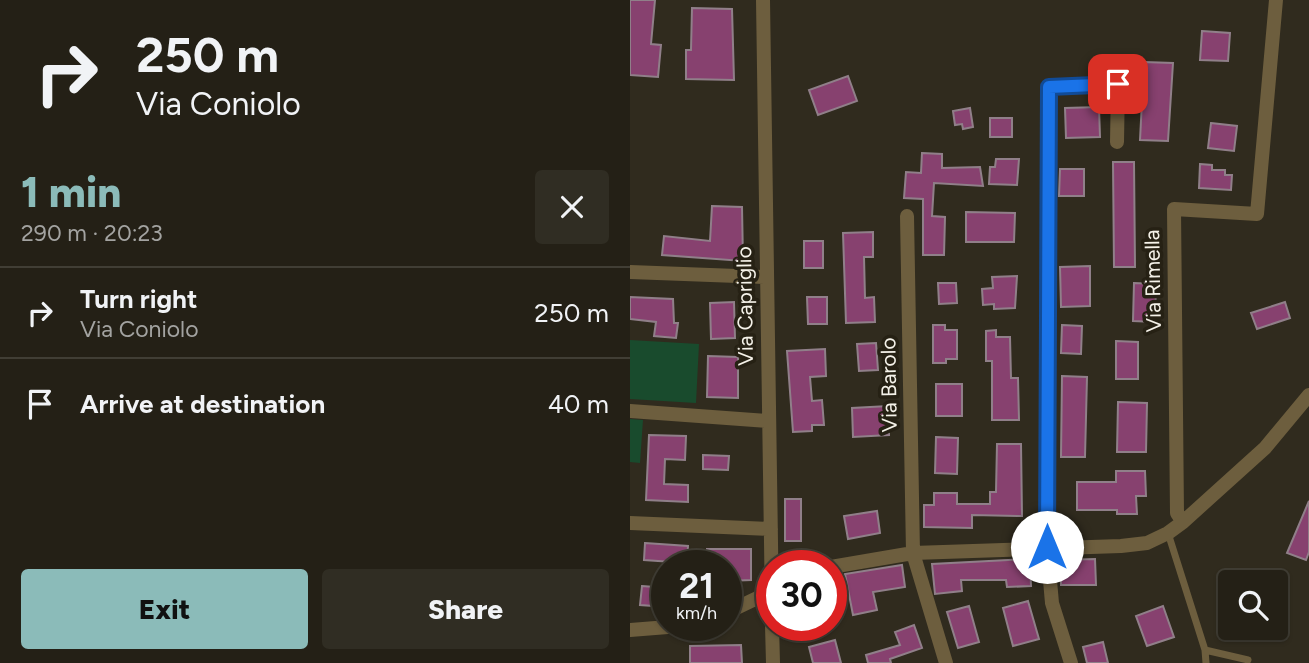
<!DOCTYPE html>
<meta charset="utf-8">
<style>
body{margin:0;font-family:Figtree,sans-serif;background:#302d23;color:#f1f3f6;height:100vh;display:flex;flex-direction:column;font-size:26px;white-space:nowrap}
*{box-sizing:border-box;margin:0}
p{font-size:23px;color:#a3a3a1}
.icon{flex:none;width:38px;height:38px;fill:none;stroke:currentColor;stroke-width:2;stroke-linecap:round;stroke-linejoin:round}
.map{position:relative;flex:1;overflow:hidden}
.details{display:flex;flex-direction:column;background:#242016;width:630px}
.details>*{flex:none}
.guide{background:#242016;color:#f1f3f6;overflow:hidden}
.buttons{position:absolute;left:588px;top:570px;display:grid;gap:14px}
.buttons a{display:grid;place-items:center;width:70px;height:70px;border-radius:7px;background:#242016;box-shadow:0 2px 5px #0004,0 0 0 2px #413e35;font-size:35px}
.speed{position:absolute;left:21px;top:550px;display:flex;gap:14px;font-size:35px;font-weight:700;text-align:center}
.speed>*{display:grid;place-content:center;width:91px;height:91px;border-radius:50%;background:#242016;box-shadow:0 2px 5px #0004,0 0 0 2px #413e35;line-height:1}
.speed small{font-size:18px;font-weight:400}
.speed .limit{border:10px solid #d22;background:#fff;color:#111}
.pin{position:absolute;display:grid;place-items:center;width:60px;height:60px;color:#fff;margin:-30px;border-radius:14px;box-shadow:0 4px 10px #0006}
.me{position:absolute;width:77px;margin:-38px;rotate:0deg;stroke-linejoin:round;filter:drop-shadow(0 0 5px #0008)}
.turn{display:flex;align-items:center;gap:24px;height:147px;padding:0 21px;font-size:32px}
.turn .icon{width:91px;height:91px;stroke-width:2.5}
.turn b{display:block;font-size:49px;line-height:60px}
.round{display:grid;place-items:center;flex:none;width:74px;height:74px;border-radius:7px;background:#302d23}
.overview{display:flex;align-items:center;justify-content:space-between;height:119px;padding:0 21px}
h1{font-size:42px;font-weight:800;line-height:52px;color:#8bbbb9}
.action{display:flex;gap:14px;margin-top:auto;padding:14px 21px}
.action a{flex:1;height:80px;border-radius:7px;background:#8bbbb9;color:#111;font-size:28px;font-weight:800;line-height:80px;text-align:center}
.action a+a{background:#302d23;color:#f1f3f6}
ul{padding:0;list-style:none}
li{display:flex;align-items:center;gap:21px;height:91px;padding:0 21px;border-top:2px solid #413e35}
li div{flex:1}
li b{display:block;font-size:26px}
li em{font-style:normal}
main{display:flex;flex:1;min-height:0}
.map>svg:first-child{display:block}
.green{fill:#194b2d}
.building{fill:#87416f;stroke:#907f89;stroke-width:2}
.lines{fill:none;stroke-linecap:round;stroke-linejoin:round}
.service{stroke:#6d5e3e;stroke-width:7}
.minor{stroke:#6d5e3e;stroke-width:14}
.route-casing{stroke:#114b97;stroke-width:18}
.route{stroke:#1a73e8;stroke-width:12}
.labels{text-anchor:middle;stroke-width:7;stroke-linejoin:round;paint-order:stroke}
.street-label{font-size:21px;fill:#f5f2e9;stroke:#262114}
</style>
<main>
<section class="details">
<div class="guide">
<div class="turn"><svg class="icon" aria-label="right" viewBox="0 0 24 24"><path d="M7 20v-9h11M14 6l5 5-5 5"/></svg><div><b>250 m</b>Via Coniolo</div></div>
</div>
<div class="overview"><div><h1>1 min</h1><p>290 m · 20:23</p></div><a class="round"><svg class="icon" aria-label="close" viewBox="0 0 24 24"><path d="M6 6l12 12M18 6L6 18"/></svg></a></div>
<ul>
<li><svg class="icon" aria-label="right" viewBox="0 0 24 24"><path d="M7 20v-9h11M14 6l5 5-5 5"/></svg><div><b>Turn right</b><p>Via Coniolo</p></div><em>250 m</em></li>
<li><svg class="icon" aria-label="arrive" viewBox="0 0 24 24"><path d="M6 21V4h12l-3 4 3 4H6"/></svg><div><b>Arrive at destination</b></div><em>40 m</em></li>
</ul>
<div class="action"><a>Exit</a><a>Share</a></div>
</section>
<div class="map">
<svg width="679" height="663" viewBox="0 0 679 663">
<rect width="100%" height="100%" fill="#302b1e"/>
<!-- green -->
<path class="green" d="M0,340l69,4 -3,59 -66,-4z
M0,419l13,1 -3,43 -10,-1z"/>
<!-- building -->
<path class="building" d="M0,0h25l-4,44 10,1 -3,32 -28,-2z
M62,8l40,1 2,71 -48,-1v-29h5z
M572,31l28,2 -2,28 -28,-1z
M514,62l29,1 -5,78 -28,-1z
M218,76l9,25 -39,14 -9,-25z
M469,107l1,30 -34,1 -1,-30z
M340,108l3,19 -10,2 -1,-5 -7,1 -2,-14z
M360,118h22v19h-22z
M581,123l26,3 -3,25 -26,-3z
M292,153l20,1v14l38,-1 3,19 -49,-3 -2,33 13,1 -1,38h-21v-56l-19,-1 2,-26 15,1z
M366,159h23l-2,26 -28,-1 1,-17h5z
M483,162h21l1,105h-21z
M570,164l12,1v5h13v5h7l-1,15 -32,-2z
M430,169h24v27h-25z
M82,206l30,1 1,54 -81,-6 2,-19 46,5z
M336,212l49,1 -1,29h-48z
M243,232v25h-9l1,41 9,-1 1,25 -29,1 -3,-90z
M174,241h19v27h-19z
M460,266v40l-29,1 -1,-40z
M387,276l-2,32 -21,1v-5l-11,1 -1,-16 11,-1 -1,-11z
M308,283h18l1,20 -18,1z
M504,283l22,1 -1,38 -22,-1z
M0,297l43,2 1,24h4l-2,15 -22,-2 2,-14 -26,-3z
M177,297h20v27h-19z
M104,302l1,36 -24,1 -1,-36z
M655,302l5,16 -33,11 -6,-16z
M303,325h12v5h12v29h-11v4h-13z
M432,325l20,1 -1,28 -20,-1z
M366,330v7h14l1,41h7l1,42h-27v-59h-6v-30z
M486,341l22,1v37h-22z
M246,343l2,27 -19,1 -2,-27z
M195,349l1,27 -16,1 2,24 10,-1 2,25h-12v6l-19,1 -6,-81z
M78,356l30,1v41l-31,-1z
M432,376l25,1 -2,80h-24z
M306,384h26v32h-26z
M488,402l29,1 -1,49h-29z
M258,406l1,29 -36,2 -1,-29z
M19,435l37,1 -1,24 -20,-1 -1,25 24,1v17l-42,-2z
M306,437l22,1 -1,36 -22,-1z
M367,444h24l1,72 -50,-1v13l-48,-1v-22h10v-12h23v11h33v-12h6z
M73,455l26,1 -1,14 -25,-1z
M486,471h29l1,25h-10l1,18h-20v-4h-40v-28h39z
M155,499h16v42h-16z
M679,501v51l-3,8 -19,-7z
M247,511l3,22 -32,6 -4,-23z
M15,543l43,3 -1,17 -43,-3z
M77,549h44v31l-25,1v-16h-19z
M400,559l1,27 -24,1 -1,-7h-45l1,11 -27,3 -3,-30z
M465,559l1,26h-35l-1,-25z
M272,565l3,22 -32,5 4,18 -24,5 -8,-41z
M12,586l25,2v19l-27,-2z
M398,601l11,38 -26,7 -10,-38z
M339,606l10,36 -21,6 -11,-36z
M533,606l11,31 -27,9 -11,-30z
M284,625l8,23 -32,11 1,4h-23l-2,-8 34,-10 -5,-13z
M205,640l6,23h-28l-4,-16z
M473,642l5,21h-21l-4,-16z
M111,645l1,18h-52v-17z"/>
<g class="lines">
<!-- service -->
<path class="service" d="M538,533l37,117 43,10
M575,650l1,13"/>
<!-- minor -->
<path class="minor" d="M133,0l9,610
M277,216l6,337 33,110
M0,272l135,5
M0,411l138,10
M553,522l-6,-9 -3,-304 83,5 19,-214
M0,523l141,6
M201,567l82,-14 208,-7 26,-3 21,-10 15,-11 82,-74 44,-53
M96,613l46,-22
M142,625l1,38
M0,630l63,-5
M441,663l-19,-60 -5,-56 2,-460 69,-3 -1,58"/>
</g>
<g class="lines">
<defs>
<path id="route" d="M417,547l2,-460 69,-3"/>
</defs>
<!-- route casing -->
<use href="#route" class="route-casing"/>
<!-- route -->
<use href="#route" class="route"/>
</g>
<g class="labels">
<!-- street labels -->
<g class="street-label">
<text transform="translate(523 281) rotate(-91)" y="7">Via Rimella</text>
<text transform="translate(115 306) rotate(-91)" y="7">Via Capriglio</text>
<text transform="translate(259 385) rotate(-91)" y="7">Via Barolo</text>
</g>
</g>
</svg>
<div class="buttons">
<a><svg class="icon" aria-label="search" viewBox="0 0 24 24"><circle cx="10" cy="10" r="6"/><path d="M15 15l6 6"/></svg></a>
</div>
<div class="speed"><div>21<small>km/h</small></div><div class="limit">30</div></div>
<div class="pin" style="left:488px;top:84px;background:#d93025"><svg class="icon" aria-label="arrive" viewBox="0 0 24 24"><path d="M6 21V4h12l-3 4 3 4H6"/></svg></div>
<svg class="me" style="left:417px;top:547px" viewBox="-20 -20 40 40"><circle r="19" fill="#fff"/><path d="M0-13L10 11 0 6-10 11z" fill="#1a73e8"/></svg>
</div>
</main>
